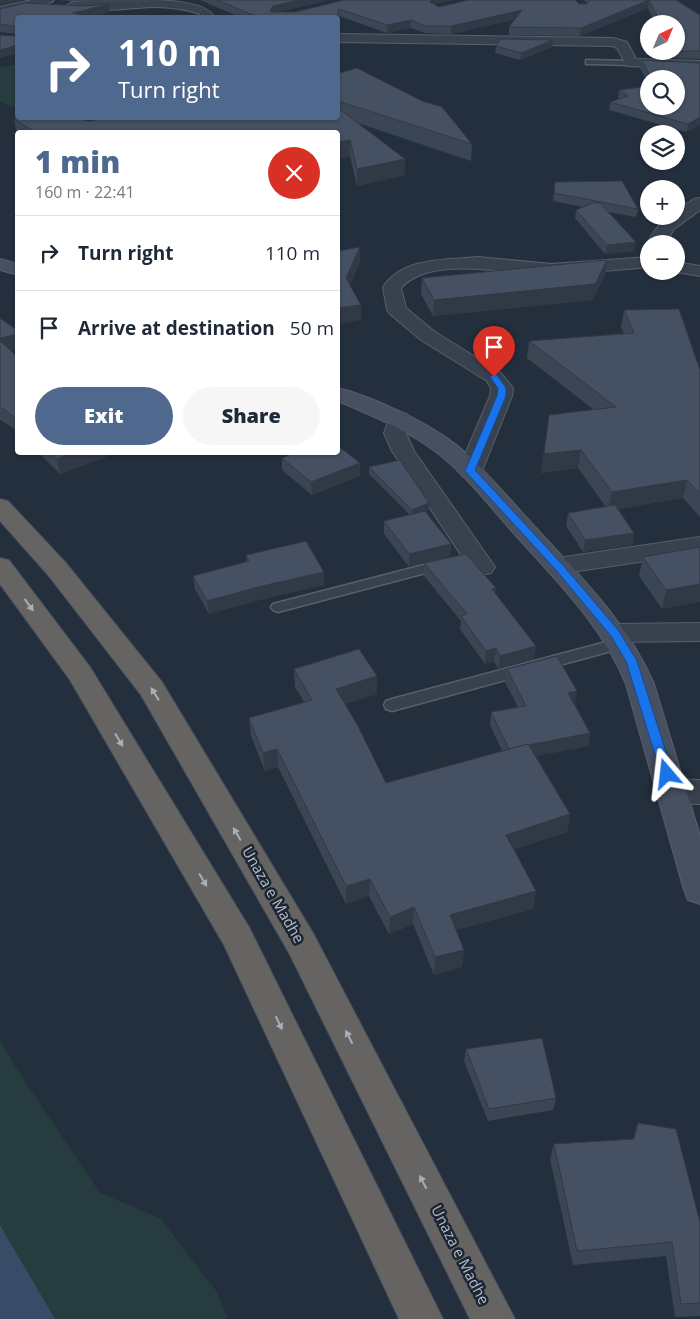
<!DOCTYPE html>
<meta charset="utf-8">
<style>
body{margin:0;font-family:"Open Sans",sans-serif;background:#f6f6f7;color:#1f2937;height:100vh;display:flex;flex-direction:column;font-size:19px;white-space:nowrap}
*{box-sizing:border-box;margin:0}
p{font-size:16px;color:#747a83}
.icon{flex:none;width:28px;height:28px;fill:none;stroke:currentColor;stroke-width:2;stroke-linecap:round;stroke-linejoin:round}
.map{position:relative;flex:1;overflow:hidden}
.drawer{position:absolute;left:15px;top:130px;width:325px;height:325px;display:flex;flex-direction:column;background:#fff;border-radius:5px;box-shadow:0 1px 4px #0004}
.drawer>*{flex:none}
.top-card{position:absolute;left:15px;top:15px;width:325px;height:105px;border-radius:5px;box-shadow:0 1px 4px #0004;background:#4f688e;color:#fff;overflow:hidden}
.needle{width:32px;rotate:44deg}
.fabs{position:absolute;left:640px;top:15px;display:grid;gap:10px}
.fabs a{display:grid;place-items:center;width:45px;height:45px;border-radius:50%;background:#fff;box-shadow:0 1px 4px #0004;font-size:25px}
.pin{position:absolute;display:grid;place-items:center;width:42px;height:42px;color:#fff;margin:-51px -21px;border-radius:50% 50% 50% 0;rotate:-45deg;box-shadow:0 0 5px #0007}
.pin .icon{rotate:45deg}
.me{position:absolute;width:55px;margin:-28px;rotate:343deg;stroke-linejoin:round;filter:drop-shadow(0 0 4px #0008)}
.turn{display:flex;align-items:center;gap:18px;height:105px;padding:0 20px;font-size:22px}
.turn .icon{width:65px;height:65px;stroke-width:2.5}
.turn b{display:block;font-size:35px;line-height:42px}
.round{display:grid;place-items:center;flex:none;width:52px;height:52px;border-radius:26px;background:#f6f6f7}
.headline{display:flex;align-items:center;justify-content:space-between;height:85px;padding:0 20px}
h1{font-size:30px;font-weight:800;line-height:38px;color:#4f688e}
.action{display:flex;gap:10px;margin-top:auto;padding:10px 20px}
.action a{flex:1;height:58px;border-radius:30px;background:#4f688e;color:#fff;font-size:20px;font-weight:800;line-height:58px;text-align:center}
.action a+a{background:#f6f6f7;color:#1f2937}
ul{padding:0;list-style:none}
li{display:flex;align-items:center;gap:15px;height:75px;padding:0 20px;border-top:1px solid #e0e1e3}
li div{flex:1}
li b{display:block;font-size:19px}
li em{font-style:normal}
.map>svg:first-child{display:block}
.green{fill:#263c3f}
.water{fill:#394c67}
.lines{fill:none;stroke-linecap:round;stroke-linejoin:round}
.service-casing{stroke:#565f6c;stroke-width:3}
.minor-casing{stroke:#565f6c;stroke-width:2}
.secondary-casing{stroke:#565f6c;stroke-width:2}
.trunk-casing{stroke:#434c59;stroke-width:2}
.service{fill:#38414e;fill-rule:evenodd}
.minor{fill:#38414e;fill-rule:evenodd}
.secondary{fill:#465061;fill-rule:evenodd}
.trunk{fill:#656462;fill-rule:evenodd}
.wall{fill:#3b4654}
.shaded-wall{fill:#303945}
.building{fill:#455162;stroke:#303945}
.oneway{fill:#a8afba}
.route{fill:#1a73e8;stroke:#114b97}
.labels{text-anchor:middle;stroke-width:5;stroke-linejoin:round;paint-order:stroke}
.near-street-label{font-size:15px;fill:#b4bcc9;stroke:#1d2633}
</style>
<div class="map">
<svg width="700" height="1319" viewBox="0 0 700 1319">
<rect width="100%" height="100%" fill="#242f3e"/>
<!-- green -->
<path class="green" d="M17,64h1l-1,44 -17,-6v-34z
M0,1041l16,27 84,125 60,25 57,74 11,27h-173l-55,-94z"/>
<!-- water -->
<path class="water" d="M0,1225l55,94h-55z"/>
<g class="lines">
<defs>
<path id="service" d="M586,60l46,1 4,2 -4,2 -43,-1h-3z
M443,560l5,1 2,3 -2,3 -170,45 -5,-2 -2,-3 2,-3z
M621,638l5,1 2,4 -2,4 -234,64 -6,-2 -2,-4 2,-4 6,-2z"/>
<path id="minor" d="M32,0h22l-2,2 -52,13v-8z
M141,0c19,0 60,0 72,15l-1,3h-12v-4c-15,-5 -30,-7 -46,-7 -16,0 -80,8 -88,-1l6,-4z
M338,34l275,4 14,4 9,17 64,2v8l-73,-3 -10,-18 -5,-2 -274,-4z
M700,198v12l-26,19 -9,15h-16v2l-2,-2c5,-11 12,-20 22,-28h7v-5l18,-12z
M478,257l73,7 98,-7v10c-32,3 -64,6 -96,7 -40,2 -121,-21 -152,14l5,20 29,24 66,41 12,15 -1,8 -30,75 -4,5 -8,2 -8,-2 -4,-5 32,-75 1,-8 -4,-7 -66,-41 -31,-26 -3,-4 -4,-23c20,-30 63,-27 95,-30z
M676,262l24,4v10l-29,-5h5z
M399,412l8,2 3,5 -4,14 8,18 81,116 -4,6 -9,2 -9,-2 -81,-122 -8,-18 7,-19z
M700,537v16l-142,21 -9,-2 -4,-6 4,-6 9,-2z
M700,623v18l-85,1 -9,-3 -4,-6 4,-6 9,-3z
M672,779l28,1v24l-28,-1 -11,-4 -4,-8 4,-8z"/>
<path id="secondary" d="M0,259l18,5v11l-18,-5z
M338,388c36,9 93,36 122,60 27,24 51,53 76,80 45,49 91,94 118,156l46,152v68l-12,-4 -4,-10 -58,-206c-25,-61 -72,-105 -115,-154 -24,-27 -49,-60 -79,-81 -29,-21 -62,-34 -94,-48z"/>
<path id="trunk" d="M0,499l8,2 58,62 96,119 151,251 202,386h-45l-181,-366 -148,-258 -93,-120 -48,-54z
M0,558l9,2 81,107 159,260 194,392h-44l-175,-374 -154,-265 -70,-96z"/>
</defs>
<!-- service casing -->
<use href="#service" class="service-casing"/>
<!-- minor casing -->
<use href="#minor" class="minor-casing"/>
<!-- secondary casing -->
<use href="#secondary" class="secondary-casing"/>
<!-- trunk casing -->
<use href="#trunk" class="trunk-casing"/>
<!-- service -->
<use href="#service" class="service"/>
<!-- minor -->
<use href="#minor" class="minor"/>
<!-- secondary -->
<use href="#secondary" class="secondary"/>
<!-- trunk -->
<use href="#trunk" class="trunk"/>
</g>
<!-- wall -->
<path class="wall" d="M57,0h98l-7,2h-62z
M200,0h130l-53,12h18l49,-12h109l-19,4 5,3 148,-3 -3,-4h92l24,15v44l-27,-1 -4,-7h7v-27h-20l-8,-16 -68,28 -71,-1v-8l6,-8 -64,15 -26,-1 -14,-5 -24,5 -48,-17 -1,2h-96z
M0,9l110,3 -19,4 -73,2v16l-18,-2z
M553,40l-1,7 -32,13 -25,-7 1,-7z
M642,60l58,3v62l-14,7 -77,-22 1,-8 9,-3 -1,-1 1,-8 30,16 27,-27h-27v5l-9,-16z
M338,72l134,72 -1,17 -113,-38 47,36v16l-48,11 -7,-30 -12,3v-27h-320v4l-1,-1 -3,-16 75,2 249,-3z
M555,182l83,27 -2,8 -28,-5 26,39 -29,3 -30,-36 1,-8 7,-3 -30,-6z
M607,260l-2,16 -13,24 -159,16 -12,-22 1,-16z
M624,310l76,60v147l-17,-19 -65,11 16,24 -2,12 -49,7 -17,-26 2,-13 38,-6 -28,-39 -37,5 8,-58 44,-6 -66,-51 2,-17 95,-7 -3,-7z
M0,318l10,33 8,6v76l-6,-6 -12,-7z
M38,452h70v4l-48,18z
M282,458l78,18 -48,19 -30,-25z
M369,467l60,43 -4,1 26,33 -1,12 -24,7 70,25 -1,6 39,65 -36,10 -4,-8 -9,3 -25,-35 1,-8 -37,-45v-13l-15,4 -25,-33v-13l26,-6 -41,-41z
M700,547l-38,62 -23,-33 4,-19z
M246,555l78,30 -61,14 -54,15 -14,-25 -2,-13 54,-14z
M294,669l83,25 -32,10 41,79 116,-32 -12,-26 1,-13 27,-5 -13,-25 2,-13 68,35 15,29 -2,13 -52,10 34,58 -3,18 -53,17 22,42 -3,18 -77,21 8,20 -2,17 -28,8 -21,-51 -24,10 -20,-38 -23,8 -68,-137 -13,4 -14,-35 -2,-18 55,-16 -9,-15z
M466,1049l90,49 -3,12 -65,11 -24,-60z
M638,1123l62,99v94l-25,1 -9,-61 -93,9 -23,-106 4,-15 79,-5z"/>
<!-- shaded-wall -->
<path class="shaded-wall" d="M0,0h23l-23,5z
M299,0h31l-56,13 -4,-2 3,-5z
M432,0h20l-18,4 -4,-2z
M649,0l-1,8 -68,28 1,-8z
M110,4v8l-23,6 -14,-5z
M522,10l-1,8 -70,16v-8z
M411,20v8l-24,5v-8z
M553,40l-1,7 -32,13 1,-7z
M18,45v8l-18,5v-8z
M700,117v8l-14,7 2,-8z
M350,140v16l-12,3v-17z
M405,159v16l-48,11v-17z
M636,242l-2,9 -29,3 2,-9z
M360,247v15l-13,31 -1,-15z
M607,260l-2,16 -13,24 -159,16 1,-16z
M361,305v15l-23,4v-16z
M18,334v15l-17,4 -1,-15z
M581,450l-3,18 -37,5 3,-19z
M73,452h35v4l-48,18 -3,-15z
M360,463v13l-48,19 -1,-13z
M687,480l-4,18 -75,13 4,-19z
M429,503v7l-17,7v-7z
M634,533l-2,12 -49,7 2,-12z
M451,544l-1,12 -41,11v-13z
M324,572v13l-61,14 -54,15 -2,-13 55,-15z
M700,584v18l-38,7 4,-19z
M496,588l-1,12 -3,-11z
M536,646l-2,13 -36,10 2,-13z
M496,648l-2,13 -9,3 1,-13z
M377,676v18l-41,13v-18z
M577,691l-2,13 -9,1 2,-12z
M590,733l-2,13 -81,16 2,-13z
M277,749l1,18 -13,4 -2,-18z
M570,814l-3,18 -64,21 3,-18z
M370,879l-1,17 -23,8v-18z
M536,891l-3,18 -85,23 2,-17z
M414,907l-1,17 -24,10 1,-17z
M464,950l-2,17 -28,8 1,-18z"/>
<!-- building -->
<path class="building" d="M217,0h82l-26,6 -3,5 2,1h23l49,-12h88l-2,2 9,5 29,-7h107l4,4h8l3,-4h86l24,15v36h-24v-27h-15l-12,-24 -68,28 -72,-1 13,-17 -71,16h-26l-14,-6 -24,5 -48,-16 -2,9h-77z
M25,3l58,3 27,-2 -37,9 24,5h-79v9l-18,-3v-15z
M0,35l17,1 1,-1v10l-18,5z
M501,39l52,1 -32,13 -25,-7z
M642,60l58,3v54l-12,7 -78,-22 18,-6 -9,-6 30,-4v20h27v-27h-25z
M357,68l65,33 20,6 30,37 -134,-43v-29l2,1z
M338,108l67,51 -48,10 -7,-29 -12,2v-10h-303l-21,-13 5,-1h57l13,3 15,-3h234z
M622,181l16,28 -84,-16 1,-11z
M593,203h7l36,39 -29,3 -31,-35z
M360,247l-14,31 15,27 -23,3v-57z
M607,260l-12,24 -161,16 -12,-22z
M679,309l21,61v123l-13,-13 -75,12 -31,-42 -37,4 5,-39 67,-8 -87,-66 105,-8 -10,-23z
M0,318l18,13v3l-18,4z
M0,341l18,16v64l-10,-9 -8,-5z
M338,446l22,17 -49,19 -29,-24 14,-6h42z
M50,452h23l-16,7z
M400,460l29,43 -17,7 -43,-43z
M615,505l19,28 -49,7 -17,-27z
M425,511l26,33 -42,10 -25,-33z
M306,541l18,31 -62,14 -55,15 -14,-25 56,-15 -3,-6z
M700,547v37l-34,6 -23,-33z
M466,554l30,34 -4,1 44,57 -36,10 -4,-8 -10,3 -25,-35 6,-2 -43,-51z
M359,649l18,27 -41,13 22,37 28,57 142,-39 42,70 -64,21 30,56 -86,24 14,35 -29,7 -21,-50 -24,10 -20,-38 -24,7 -69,-137 -14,4 -14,-35 63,-18 -18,-31z
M557,656l20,35 -9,2 22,40 -61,12 -1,-1 -19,5 -18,-37 35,-6 -19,-37z
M542,1038l14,60 -67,11 -23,-60z
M638,1123l38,6 24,93v81l-19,1 -9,-62 -95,9 -23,-107 80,-5z"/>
<!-- one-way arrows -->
<defs><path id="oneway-solid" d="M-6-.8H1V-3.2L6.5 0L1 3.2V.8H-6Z" transform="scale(1.25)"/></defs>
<g class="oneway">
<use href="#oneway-solid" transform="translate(29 605) rotate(54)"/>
<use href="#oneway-solid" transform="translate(155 694) rotate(-122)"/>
<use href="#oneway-solid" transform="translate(119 740) rotate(59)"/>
<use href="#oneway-solid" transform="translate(237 834) rotate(-120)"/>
<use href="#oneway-solid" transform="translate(203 880) rotate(59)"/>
<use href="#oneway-solid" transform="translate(279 1023) rotate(64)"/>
<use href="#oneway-solid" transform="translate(349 1037) rotate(-117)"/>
<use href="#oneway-solid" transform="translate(423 1182) rotate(-117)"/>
</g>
<!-- route -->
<path class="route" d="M494,374l3,1 9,13v8l-31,74 87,94 57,67 18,30 36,113 -2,3h-8l-2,-3 -35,-113 -15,-25 -56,-67 -90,-98 32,-75 1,-8 -8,-11z"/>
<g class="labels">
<!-- near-street labels -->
<g class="near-street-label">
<text transform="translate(273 895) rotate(60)" y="5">Unaza e Madhe</text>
<text transform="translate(460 1255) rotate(63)" y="5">Unaza e Madhe</text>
</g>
</g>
</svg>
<div class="fabs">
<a><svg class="needle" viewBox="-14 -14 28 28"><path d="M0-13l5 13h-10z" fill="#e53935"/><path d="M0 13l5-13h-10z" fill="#747a83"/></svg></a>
<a><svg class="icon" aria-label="search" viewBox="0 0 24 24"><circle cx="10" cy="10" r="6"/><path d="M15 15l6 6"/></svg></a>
<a><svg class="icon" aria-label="layers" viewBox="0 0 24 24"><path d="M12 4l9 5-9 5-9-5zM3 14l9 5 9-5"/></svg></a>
<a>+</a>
<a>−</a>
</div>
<div class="pin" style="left:494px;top:377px;background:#d93025"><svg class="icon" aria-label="arrive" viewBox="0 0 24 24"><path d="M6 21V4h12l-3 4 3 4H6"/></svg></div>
<svg class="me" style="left:667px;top:774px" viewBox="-20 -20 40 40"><path d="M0-17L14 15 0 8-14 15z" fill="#1a73e8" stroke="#fff" stroke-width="4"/></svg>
<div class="top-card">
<div class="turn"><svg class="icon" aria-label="right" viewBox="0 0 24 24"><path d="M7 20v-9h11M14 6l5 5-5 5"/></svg><div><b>110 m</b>Turn right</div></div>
</div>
<section class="drawer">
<div class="headline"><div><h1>1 min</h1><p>160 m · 22:41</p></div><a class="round" style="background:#d93025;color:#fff"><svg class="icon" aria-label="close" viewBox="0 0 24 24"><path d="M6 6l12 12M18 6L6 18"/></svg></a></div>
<ul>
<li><svg class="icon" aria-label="right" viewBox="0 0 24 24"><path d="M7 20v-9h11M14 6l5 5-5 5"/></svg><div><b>Turn right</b></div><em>110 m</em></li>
<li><svg class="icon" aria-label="arrive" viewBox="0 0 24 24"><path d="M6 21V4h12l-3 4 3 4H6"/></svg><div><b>Arrive at destination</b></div><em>50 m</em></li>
</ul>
<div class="action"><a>Exit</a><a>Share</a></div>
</section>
</div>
